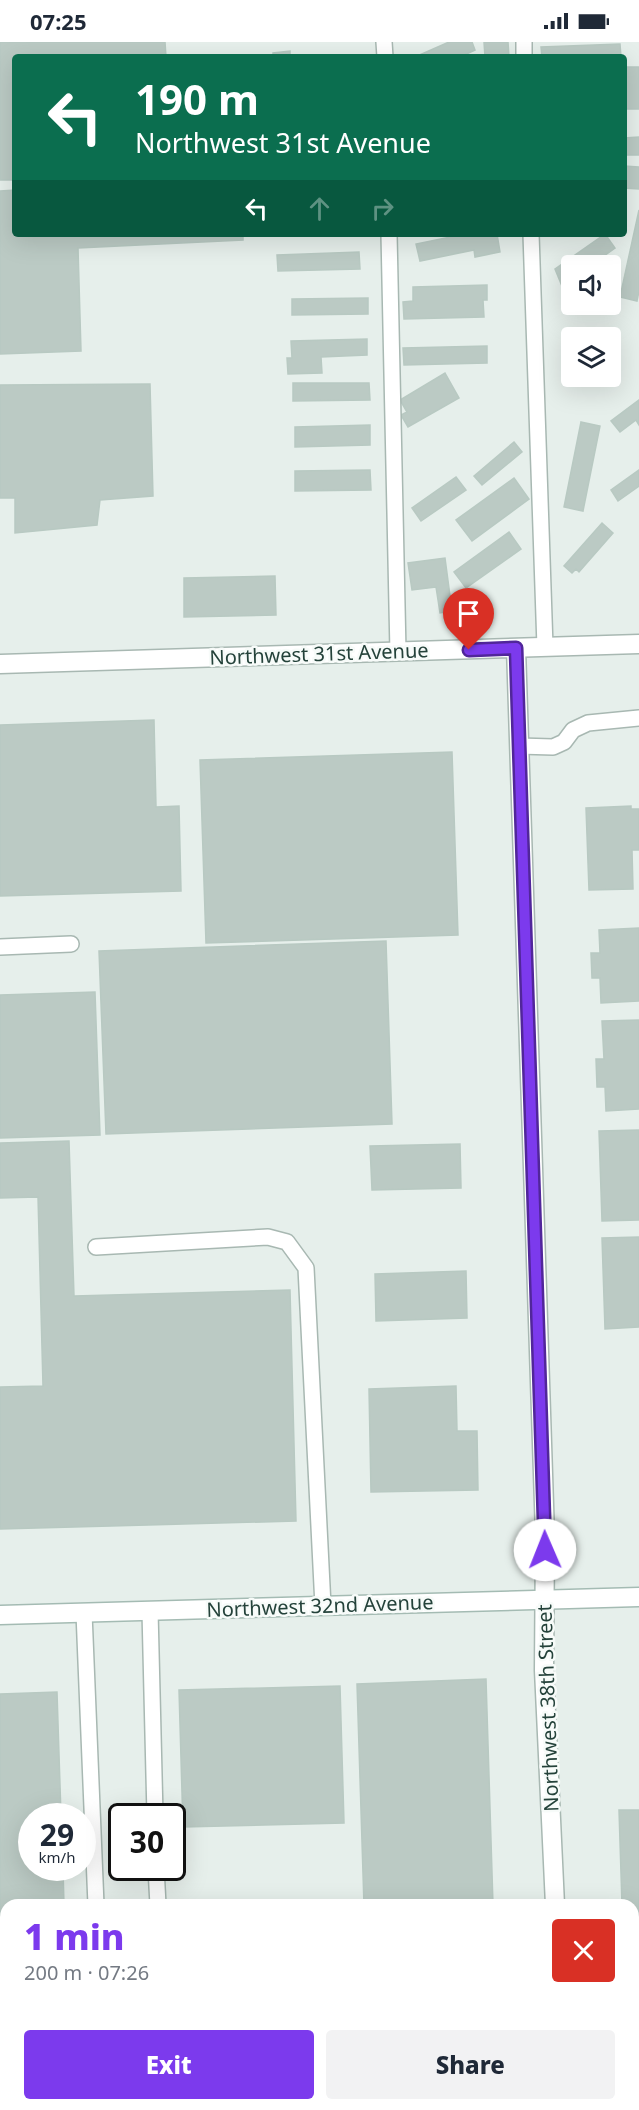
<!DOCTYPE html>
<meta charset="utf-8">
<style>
body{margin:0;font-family:"Noto Sans",sans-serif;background:#f2f2f3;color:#1f2937;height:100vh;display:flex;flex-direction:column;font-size:22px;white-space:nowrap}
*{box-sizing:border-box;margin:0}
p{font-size:20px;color:#747a83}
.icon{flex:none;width:33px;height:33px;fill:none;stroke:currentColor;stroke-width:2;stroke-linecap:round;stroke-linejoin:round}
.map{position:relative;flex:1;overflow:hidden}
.drawer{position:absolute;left:0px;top:1857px;width:639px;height:212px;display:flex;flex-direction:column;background:#fff;border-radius:18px 18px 0 0;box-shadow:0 6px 24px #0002}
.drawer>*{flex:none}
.hud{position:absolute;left:12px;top:12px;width:615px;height:183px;border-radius:6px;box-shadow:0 6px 24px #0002;background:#0b6e4f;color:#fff;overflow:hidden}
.tools{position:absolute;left:561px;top:213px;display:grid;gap:12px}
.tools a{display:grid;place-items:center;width:60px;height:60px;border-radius:6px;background:#fff;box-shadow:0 6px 24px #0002;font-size:30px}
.speed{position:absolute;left:18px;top:1761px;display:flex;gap:12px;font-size:30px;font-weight:700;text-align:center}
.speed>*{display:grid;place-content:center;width:78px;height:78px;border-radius:50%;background:#fff;box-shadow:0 6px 24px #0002;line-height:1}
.speed small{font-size:15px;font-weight:400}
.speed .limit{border:3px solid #111;border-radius:9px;background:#fff;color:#111}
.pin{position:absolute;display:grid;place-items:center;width:51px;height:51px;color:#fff;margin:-62px -26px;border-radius:50% 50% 50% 0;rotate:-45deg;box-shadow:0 0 6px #0007}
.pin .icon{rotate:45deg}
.me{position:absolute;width:66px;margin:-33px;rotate:359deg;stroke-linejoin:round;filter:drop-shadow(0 0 4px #0008)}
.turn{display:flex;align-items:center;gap:21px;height:126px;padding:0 24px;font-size:27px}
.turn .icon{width:78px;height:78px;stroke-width:2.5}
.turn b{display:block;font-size:42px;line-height:51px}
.lanes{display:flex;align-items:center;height:57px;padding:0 24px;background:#0003;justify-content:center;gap:30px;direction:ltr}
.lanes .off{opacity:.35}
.round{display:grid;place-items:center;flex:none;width:63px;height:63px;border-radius:6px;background:#f2f2f3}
.overview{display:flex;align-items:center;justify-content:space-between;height:102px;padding:0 24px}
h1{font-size:36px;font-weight:800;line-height:45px;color:#7c3aed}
.primary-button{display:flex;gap:12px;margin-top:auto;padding:12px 24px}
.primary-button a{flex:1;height:69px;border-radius:6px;background:#7c3aed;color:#fff;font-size:24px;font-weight:800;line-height:69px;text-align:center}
.primary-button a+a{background:#f2f2f3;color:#1f2937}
.status{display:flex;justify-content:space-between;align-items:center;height:42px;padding:0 30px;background:#fff;direction:ltr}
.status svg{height:16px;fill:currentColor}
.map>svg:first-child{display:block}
.building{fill:#bbcac4;stroke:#b8c9c2;stroke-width:1.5}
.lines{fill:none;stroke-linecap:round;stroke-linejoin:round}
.service-casing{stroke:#a8b8b2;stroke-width:18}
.minor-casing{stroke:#a8b8b2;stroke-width:21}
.secondary-casing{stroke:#a4bbb3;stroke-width:21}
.service{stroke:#fff;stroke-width:15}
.minor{stroke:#fff;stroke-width:18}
.secondary{stroke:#fff;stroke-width:18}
.route-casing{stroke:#51269a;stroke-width:15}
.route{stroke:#7c3aed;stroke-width:10}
.labels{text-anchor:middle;stroke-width:5;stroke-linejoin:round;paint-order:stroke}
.street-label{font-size:20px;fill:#24423a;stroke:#f7fbf9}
</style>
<div class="status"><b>07:25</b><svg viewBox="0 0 49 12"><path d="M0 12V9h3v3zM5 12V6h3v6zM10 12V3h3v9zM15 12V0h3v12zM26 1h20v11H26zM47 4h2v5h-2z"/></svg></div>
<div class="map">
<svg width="639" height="2068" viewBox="0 0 639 2068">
<rect width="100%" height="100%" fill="#e6efeb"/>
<!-- building -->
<path class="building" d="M0,0h165l1,15h-151v123h-15z
M449,0h23l3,8 -15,7h-45z
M484,0h24l1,15h-24z
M620,2l1,13h-79l-1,-10z
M290,9v6h-17v-4z
M624,25h15v42h-15z
M639,95v18h-15v-17z
M624,124l15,1v22l-15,-1z
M15,148v44h228v6l-165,8 3,103 -81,3v-163z
M639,168v81l-2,10 -17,-4z
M465,192h32l3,18 -25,5 -1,-7 -54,11 -4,-17z
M605,192l10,14 -25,18h-18v13l-10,7 -7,-17z
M359,210l1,17 -82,2 -1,-16z
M487,243v15h-4l1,17 -80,2 -1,-17 10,-1v-14z
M368,256v16l-76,1v-16z
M367,297v16l-46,2 1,16 -34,1 -1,-16h5l-1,-17z
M487,304v17l-83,2 -1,-17z
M445,331l14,25 -51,29 -7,-12 6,-3 -7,-12z
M293,341h76l1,17 -77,1z
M150,342l3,112 -53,4 -3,25 -82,8v-35h-15v-113z
M639,358v25l-3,-5 -16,12 -9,-11z
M581,380l19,4 -17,85 -19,-4z
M370,383v20l-75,2v-20z
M514,400l8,10 -40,33 -8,-9z
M370,428l1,20 -76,1v-20z
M639,428v16l-21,15 -7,-11z
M456,435l10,13 -45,31 -9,-13z
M514,436l15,21 -57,42 -16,-21z
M602,481l11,10 -34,39 -3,-3 -4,4 -8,-7z
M509,490l12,17 -55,39 -12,-16z
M445,516l7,53 -12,2 -4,-26 -24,3 -4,-27z
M275,534l1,39 -92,2v-39z
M154,678l2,87 23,-1 2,85 -181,5v-171z
M452,710l6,183 -252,8 -6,-183z
M631,764v3h8v41h-7l1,39 -44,1 -3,-82z
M639,886v73l-38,2 -1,-25h-8l-1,-25h9l-1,-23z
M386,899l6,183 -286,10 -7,-183z
M95,950l5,143 -100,3v-143z
M639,978v89l-33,2 -1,-24h-8l-1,-28h8l-2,-38z
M639,1088v90l-37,1 -3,-90z
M69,1099l5,155 216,-6 6,231 -296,8v-142l43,-1 -5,-189 -38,1v-55z
M460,1102l1,44 -89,2 -2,-44z
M639,1195v90l-34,2 -3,-91z
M466,1229l1,47 -91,3 -1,-47z
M456,1344l1,45h20l1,59 -107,2 -2,-103z
M486,1637l7,226h-129l-7,-221z
M340,1644l4,137 -161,4 -4,-137z
M57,1650l4,124h-29v52h31l1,37h-58v199h65v6h-71v-416z
M619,1768h20v170h-6v-75h-11z
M633,1952h6v116h-11v-6h5z
M194,2062h161v6h-161z"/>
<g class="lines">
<defs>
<path id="service" d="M384,0l1,15
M524,0v15
M389,192l9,418
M531,192l14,413
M519,704l34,1 11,-5 9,-12 15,-7 51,-5
M0,905l71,-3
M96,1205l172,-10 19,5 19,26 17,338
M150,1569l5,205
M84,1571l12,292
M156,1826l2,37
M104,2062v6
M166,2062v6"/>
<path id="minor" d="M516,606l29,887 -1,135 11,235
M0,622l639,-20
M564,2062v6"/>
<path id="secondary" d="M0,1573l639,-18"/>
</defs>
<!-- service casing -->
<use href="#service" class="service-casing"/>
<!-- minor casing -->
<use href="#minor" class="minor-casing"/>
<!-- secondary casing -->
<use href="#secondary" class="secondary-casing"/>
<!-- service -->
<use href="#service" class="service"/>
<!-- minor -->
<use href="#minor" class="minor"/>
<!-- secondary -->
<use href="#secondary" class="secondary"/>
</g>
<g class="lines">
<defs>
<path id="route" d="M469,608l47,-2 29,902"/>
</defs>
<!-- route casing -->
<use href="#route" class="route-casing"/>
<!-- route -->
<use href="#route" class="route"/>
</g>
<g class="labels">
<!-- street labels -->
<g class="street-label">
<text transform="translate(319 612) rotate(-2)" y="7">Northwest 31st Avenue</text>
<text transform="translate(320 1564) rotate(-2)" y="7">Northwest 32nd Avenue</text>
<text transform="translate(548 1666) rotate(-92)" y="7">Northwest 38th Street</text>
</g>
</g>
</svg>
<div class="tools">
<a><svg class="icon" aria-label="sound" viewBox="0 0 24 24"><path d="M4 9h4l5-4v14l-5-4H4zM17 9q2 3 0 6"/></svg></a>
<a><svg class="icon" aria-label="layers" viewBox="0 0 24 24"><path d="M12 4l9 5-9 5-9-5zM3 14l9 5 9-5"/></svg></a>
</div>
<div class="speed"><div>29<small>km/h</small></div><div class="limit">30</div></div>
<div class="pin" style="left:469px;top:608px;background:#d93025"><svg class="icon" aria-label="arrive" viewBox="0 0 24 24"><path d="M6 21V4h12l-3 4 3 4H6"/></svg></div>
<svg class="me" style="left:545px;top:1508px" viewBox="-20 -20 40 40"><circle r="19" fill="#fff"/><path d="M0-13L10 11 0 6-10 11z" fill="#7c3aed"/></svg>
<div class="hud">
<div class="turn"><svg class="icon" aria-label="left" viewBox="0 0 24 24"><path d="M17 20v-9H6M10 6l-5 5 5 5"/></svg><div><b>190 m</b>Northwest 31st Avenue</div></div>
<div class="lanes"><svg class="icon" aria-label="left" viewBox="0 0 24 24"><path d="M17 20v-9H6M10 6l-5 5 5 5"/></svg><svg class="icon off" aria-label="ahead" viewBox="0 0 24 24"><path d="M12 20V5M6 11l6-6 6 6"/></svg><svg class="icon off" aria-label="right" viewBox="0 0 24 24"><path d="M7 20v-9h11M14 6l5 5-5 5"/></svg></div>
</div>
<section class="drawer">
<div class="overview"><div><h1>1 min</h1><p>200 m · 07:26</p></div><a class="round" style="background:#d93025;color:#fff"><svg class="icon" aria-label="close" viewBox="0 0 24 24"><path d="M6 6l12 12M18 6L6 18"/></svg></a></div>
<div class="primary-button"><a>Exit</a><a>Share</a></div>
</section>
</div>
